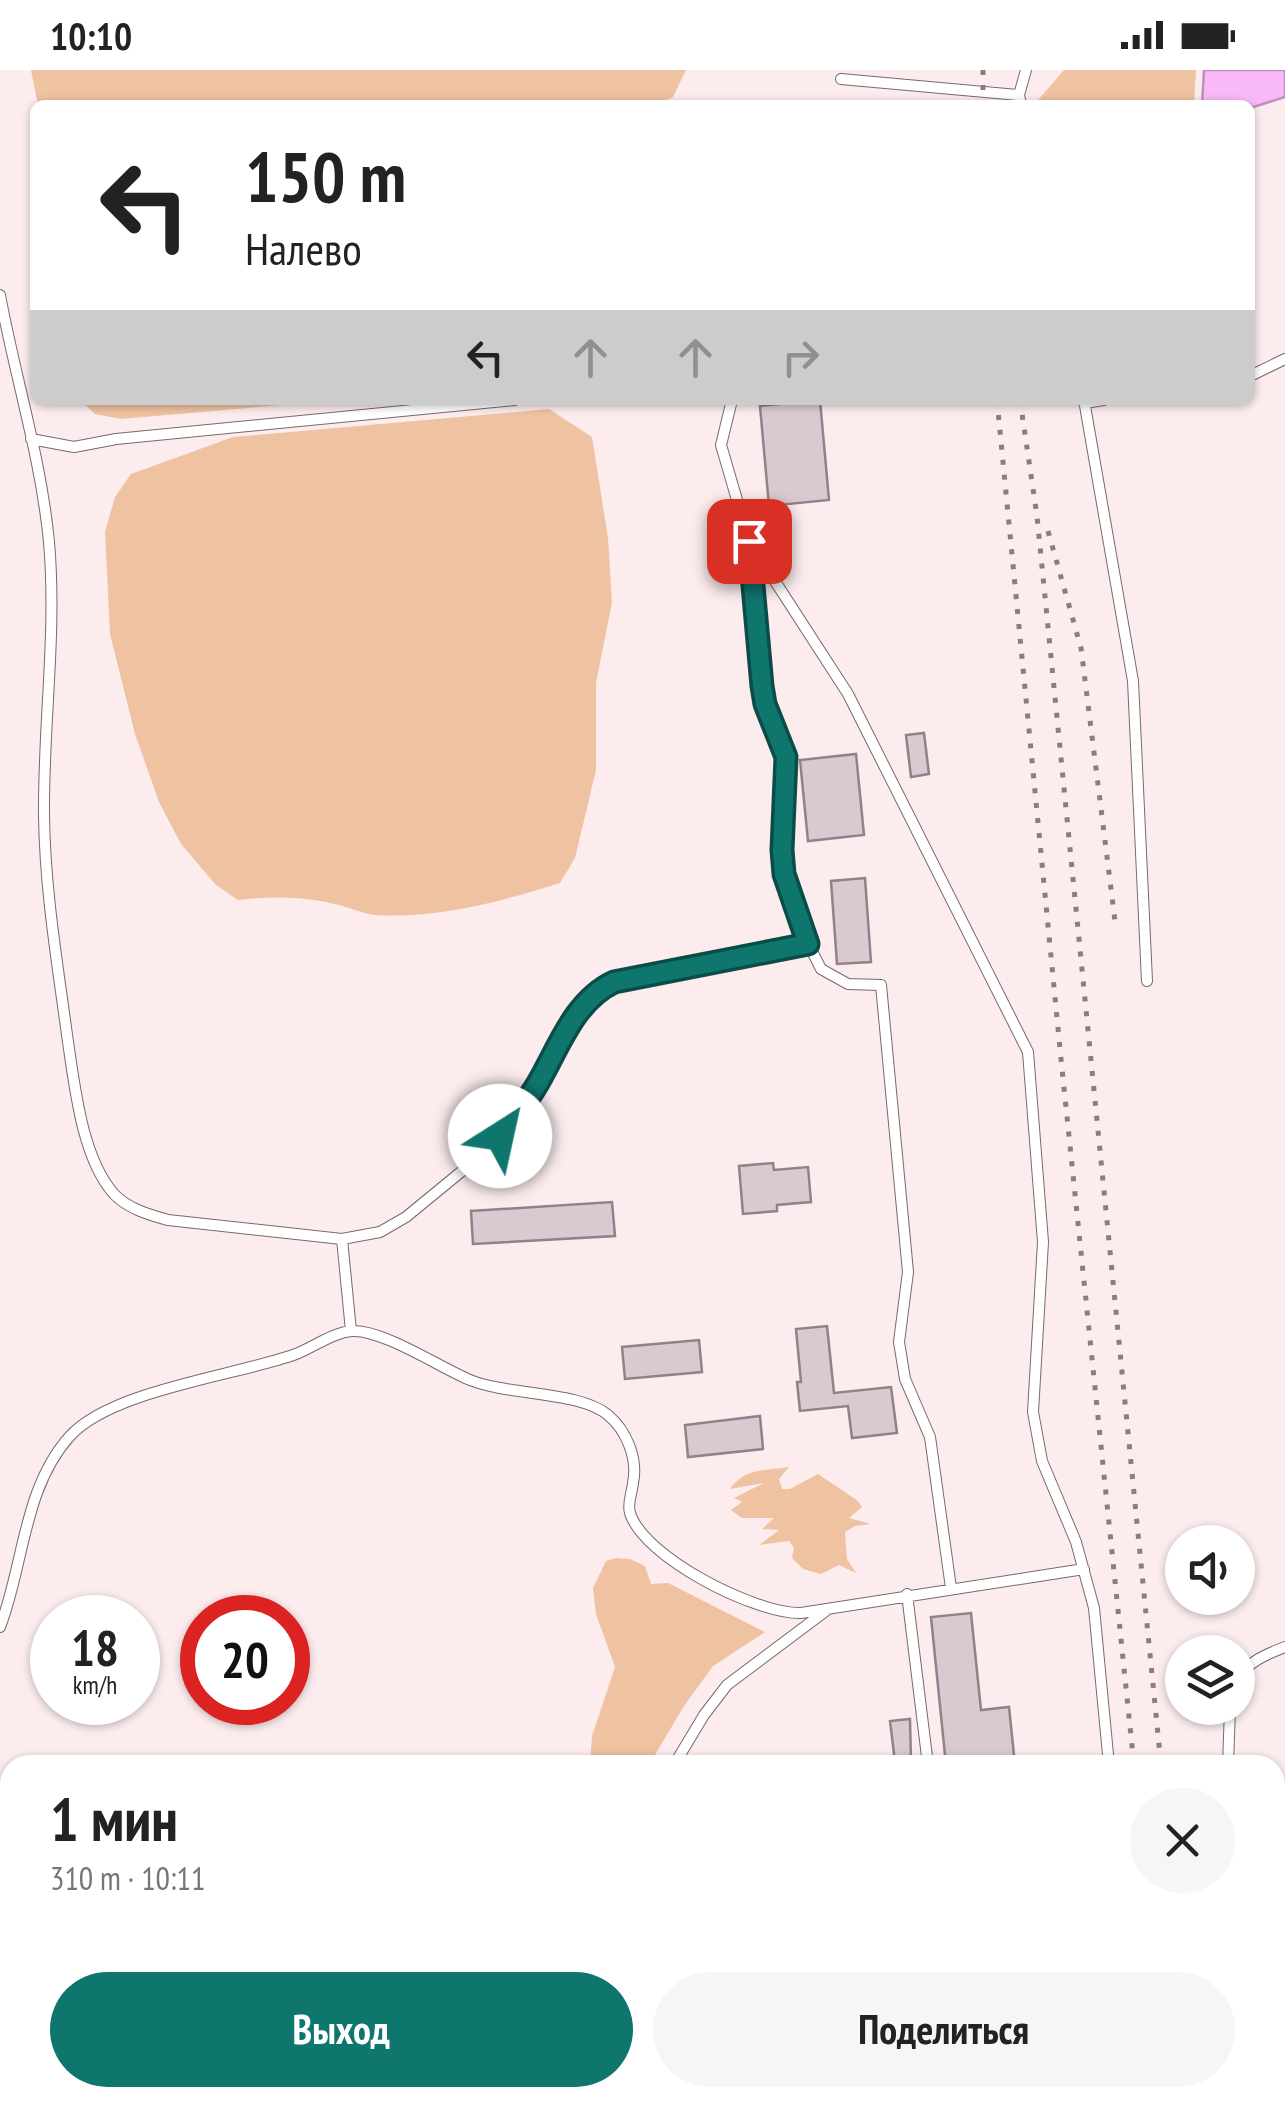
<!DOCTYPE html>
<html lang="ru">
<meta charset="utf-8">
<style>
body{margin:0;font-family:"PT Sans Narrow",sans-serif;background:#f6f6f6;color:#222;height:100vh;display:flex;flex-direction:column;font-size:38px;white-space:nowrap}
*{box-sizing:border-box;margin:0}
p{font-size:32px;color:#767676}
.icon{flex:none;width:55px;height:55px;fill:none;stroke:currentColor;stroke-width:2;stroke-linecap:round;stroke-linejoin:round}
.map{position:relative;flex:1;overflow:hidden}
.drawer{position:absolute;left:0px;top:1685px;width:1285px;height:352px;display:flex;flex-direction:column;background:#fff;border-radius:30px 30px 0 0;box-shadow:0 2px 8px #0004}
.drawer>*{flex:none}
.hud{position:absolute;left:30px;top:30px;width:1225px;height:305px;border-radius:15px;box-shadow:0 2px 8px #0004;background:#fff;color:#222;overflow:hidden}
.buttons{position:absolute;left:1165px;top:1455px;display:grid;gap:20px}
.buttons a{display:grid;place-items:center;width:90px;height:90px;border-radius:50%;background:#fff;box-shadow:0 2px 8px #0004;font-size:50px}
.speed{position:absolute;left:30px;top:1525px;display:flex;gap:20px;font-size:50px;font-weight:700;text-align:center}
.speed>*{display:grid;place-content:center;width:130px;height:130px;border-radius:50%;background:#fff;box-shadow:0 2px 8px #0004;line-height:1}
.speed small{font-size:25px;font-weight:400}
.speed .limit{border:15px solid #d22;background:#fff;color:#111}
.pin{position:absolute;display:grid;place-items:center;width:85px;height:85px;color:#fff;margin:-42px;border-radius:20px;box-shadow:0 5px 15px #0006}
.me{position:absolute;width:110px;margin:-55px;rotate:35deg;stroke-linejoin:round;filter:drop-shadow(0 0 8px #0008)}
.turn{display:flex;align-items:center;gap:35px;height:210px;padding:0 50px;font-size:45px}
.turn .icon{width:130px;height:130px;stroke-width:2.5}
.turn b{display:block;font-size:70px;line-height:85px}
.lanes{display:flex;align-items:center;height:95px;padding:0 50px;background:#0003;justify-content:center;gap:50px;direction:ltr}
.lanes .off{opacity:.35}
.round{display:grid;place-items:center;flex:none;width:105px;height:105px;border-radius:52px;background:#f6f6f6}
.summary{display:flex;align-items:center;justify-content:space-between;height:170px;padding:0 50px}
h1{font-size:60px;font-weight:700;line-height:75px}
.action{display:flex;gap:20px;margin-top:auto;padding:20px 50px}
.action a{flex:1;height:115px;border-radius:60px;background:#0f766e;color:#fff;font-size:40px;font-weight:700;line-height:115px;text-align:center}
.action a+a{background:#f6f6f6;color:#222}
.status{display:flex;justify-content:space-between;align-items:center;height:70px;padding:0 50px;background:#fff;direction:ltr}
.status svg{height:28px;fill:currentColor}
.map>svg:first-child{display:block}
.green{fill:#efc2a1}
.water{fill:#f9b9f9;stroke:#bf90bd;stroke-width:2.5}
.building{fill:#dbc9d1;stroke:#928188;stroke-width:2.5}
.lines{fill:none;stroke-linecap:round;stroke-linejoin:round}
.lane-casing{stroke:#7a696a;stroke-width:12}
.lane{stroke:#fff;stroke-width:10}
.rail{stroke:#897e7f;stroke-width:5;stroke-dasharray:5 10;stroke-linecap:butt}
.route-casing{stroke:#0a4d48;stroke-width:25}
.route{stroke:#0f766e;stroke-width:18}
</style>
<div class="status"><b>10:10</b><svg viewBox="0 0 49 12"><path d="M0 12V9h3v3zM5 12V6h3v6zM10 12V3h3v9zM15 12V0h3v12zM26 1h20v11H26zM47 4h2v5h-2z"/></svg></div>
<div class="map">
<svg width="1285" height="2037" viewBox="0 0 1285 2037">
<rect width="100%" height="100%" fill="#fceced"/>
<!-- green -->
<path class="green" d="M31,0h655l-13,27 -17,8h-618z
M1064,0h132l-2,35h-153l-3,-5z
M340,330l-219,19 -26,-5 -14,-13z
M549,339l43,28 16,101 4,64 -16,81v87l-21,88 -15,25c-57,18 -122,36 -184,32 -12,-1 -25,-7 -37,-10 -35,-9 -66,-9 -101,-5l-22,-15 -35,-41 -22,-42 -24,-68 -25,-100 -5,-102 10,-35 16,-23 102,-37z
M789,1397l-10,12 3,10h8l28,-15 40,27 4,6 -13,11 22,6 -16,2 -10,6 2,27 9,14 -17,-8 -18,9 -18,-5 -11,-11 2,-10 -5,-7 -30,4 20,-15 -17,-1 12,-11h-32l-11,-8 11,-8 -8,-4 30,-15 -34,6c15,-22 37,-18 59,-22z
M616,1488l14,1 15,7 6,18 17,-1 97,49 -52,34 -29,40 -35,59h-59l2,-29 23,-69 -19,-53 -3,-26 13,-27z
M1285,1801v197l-10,-77v-116z
M496,2028h537v9h-543z"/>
<!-- water -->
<path class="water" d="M1204,0h81v27l-35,11v-3h-48z"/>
<!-- building -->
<path class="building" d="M820,330l9,100 -60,6 -9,-100z
M924,663l5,41 -18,3 -5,-42z
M856,684l8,81 -56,6 -8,-81z
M865,808l6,84 -34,2 -6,-83z
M773,1093l1,7 34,-3 3,35 -34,3v6l-34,3 -4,-48z
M612,1132l3,34 -142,8 -2,-33z
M827,1256l7,67 57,-6 6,46 -45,5 -4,-32 -48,5 -3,-29h4l-5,-53z
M699,1270l3,32 -77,7 -3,-32z
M760,1346l3,33 -75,8 -3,-32z
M971,1543l10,97 28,-3 6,58h-69l-15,-148z
M910,1649l1,42 -16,1 -5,-41z"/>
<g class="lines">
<defs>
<path id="lane" d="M841,9l178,16 2,10
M1019,25l7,-25
M0,225c15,82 41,163 49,247 8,91 -6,182 -5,274 1,76 14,151 24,226 7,46 14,116 46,152 14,15 36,21 54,26l174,19 9,92
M1250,306l35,-17
M732,330l-11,45 28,96 16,163 21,53 -1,117 23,69 13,26 27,15 33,1 27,287 -9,70 6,37 25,58 21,151
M1084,330l49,281 14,300
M1084,333l20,-3
M31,369l43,8 42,-8 399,-39
M749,471l99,153 180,358 15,190 -10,170 9,49 34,81 18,66 15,157
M342,1169l38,-7 26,-15 78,-64 52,-67 45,-79 14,-16 19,-9 194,-39
M907,1524l21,171
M0,1557c24,-62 23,-139 70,-191 42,-46 165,-60 226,-82 16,-6 38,-22 56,-23 30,-2 89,37 118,49 40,16 109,11 138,35 19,16 30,44 25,68 -1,10 -6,21 -3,30 14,45 126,101 171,100l283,-44
M1238,1609c9,-17 29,-25 47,-32
M674,1695l30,-50 23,-30 100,-75
M1228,1695l2,-57
M1046,2028l1,9
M1138,2028l1,9
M1260,2028l2,9
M470,2037l6,-9"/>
</defs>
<!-- lane casing -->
<use href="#lane" class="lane-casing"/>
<!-- lane -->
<use href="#lane" class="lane"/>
<!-- rail -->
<path class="rail" d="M983,35v-35
M997,330l63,649 74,716
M1020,330l17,116 124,1249
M1048,461l33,117 35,281
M1176,2028l1,9
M1194,2028l1,9"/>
</g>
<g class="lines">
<defs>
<path id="route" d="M500,1066c13,-17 27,-34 38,-53 21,-36 36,-82 76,-101l194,-38 -24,-70 -2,-24 4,-93 -21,-53 -3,-18 -13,-145"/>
</defs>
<!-- route casing -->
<use href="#route" class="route-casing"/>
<!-- route -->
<use href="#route" class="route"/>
</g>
</svg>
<div class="buttons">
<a><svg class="icon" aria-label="sound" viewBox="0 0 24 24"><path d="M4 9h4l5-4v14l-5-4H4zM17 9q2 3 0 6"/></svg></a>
<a><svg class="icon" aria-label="layers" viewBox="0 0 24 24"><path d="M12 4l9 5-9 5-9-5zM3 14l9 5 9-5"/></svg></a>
</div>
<div class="speed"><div>18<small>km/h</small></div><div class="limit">20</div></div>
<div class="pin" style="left:749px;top:471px;background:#d93025"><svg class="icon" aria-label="arrive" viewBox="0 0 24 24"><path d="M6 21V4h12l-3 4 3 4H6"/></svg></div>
<svg class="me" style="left:500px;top:1066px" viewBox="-20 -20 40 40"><circle r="19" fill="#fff"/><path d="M0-13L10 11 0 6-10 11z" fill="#0f766e"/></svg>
<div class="hud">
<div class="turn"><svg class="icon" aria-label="left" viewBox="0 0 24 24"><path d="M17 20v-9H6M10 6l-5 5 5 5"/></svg><div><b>150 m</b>Налево</div></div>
<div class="lanes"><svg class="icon" aria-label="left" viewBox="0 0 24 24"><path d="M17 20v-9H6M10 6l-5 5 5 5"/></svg><svg class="icon off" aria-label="ahead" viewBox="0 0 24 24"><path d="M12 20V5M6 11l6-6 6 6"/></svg><svg class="icon off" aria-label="ahead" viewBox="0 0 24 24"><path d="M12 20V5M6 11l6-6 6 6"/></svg><svg class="icon off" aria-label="right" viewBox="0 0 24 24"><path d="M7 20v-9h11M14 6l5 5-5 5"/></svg></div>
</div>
<section class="drawer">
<div class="summary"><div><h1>1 мин</h1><p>310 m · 10:11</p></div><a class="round"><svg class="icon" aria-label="close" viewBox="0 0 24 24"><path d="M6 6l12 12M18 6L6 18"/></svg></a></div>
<div class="action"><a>Выход</a><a>Поделиться</a></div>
</section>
</div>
